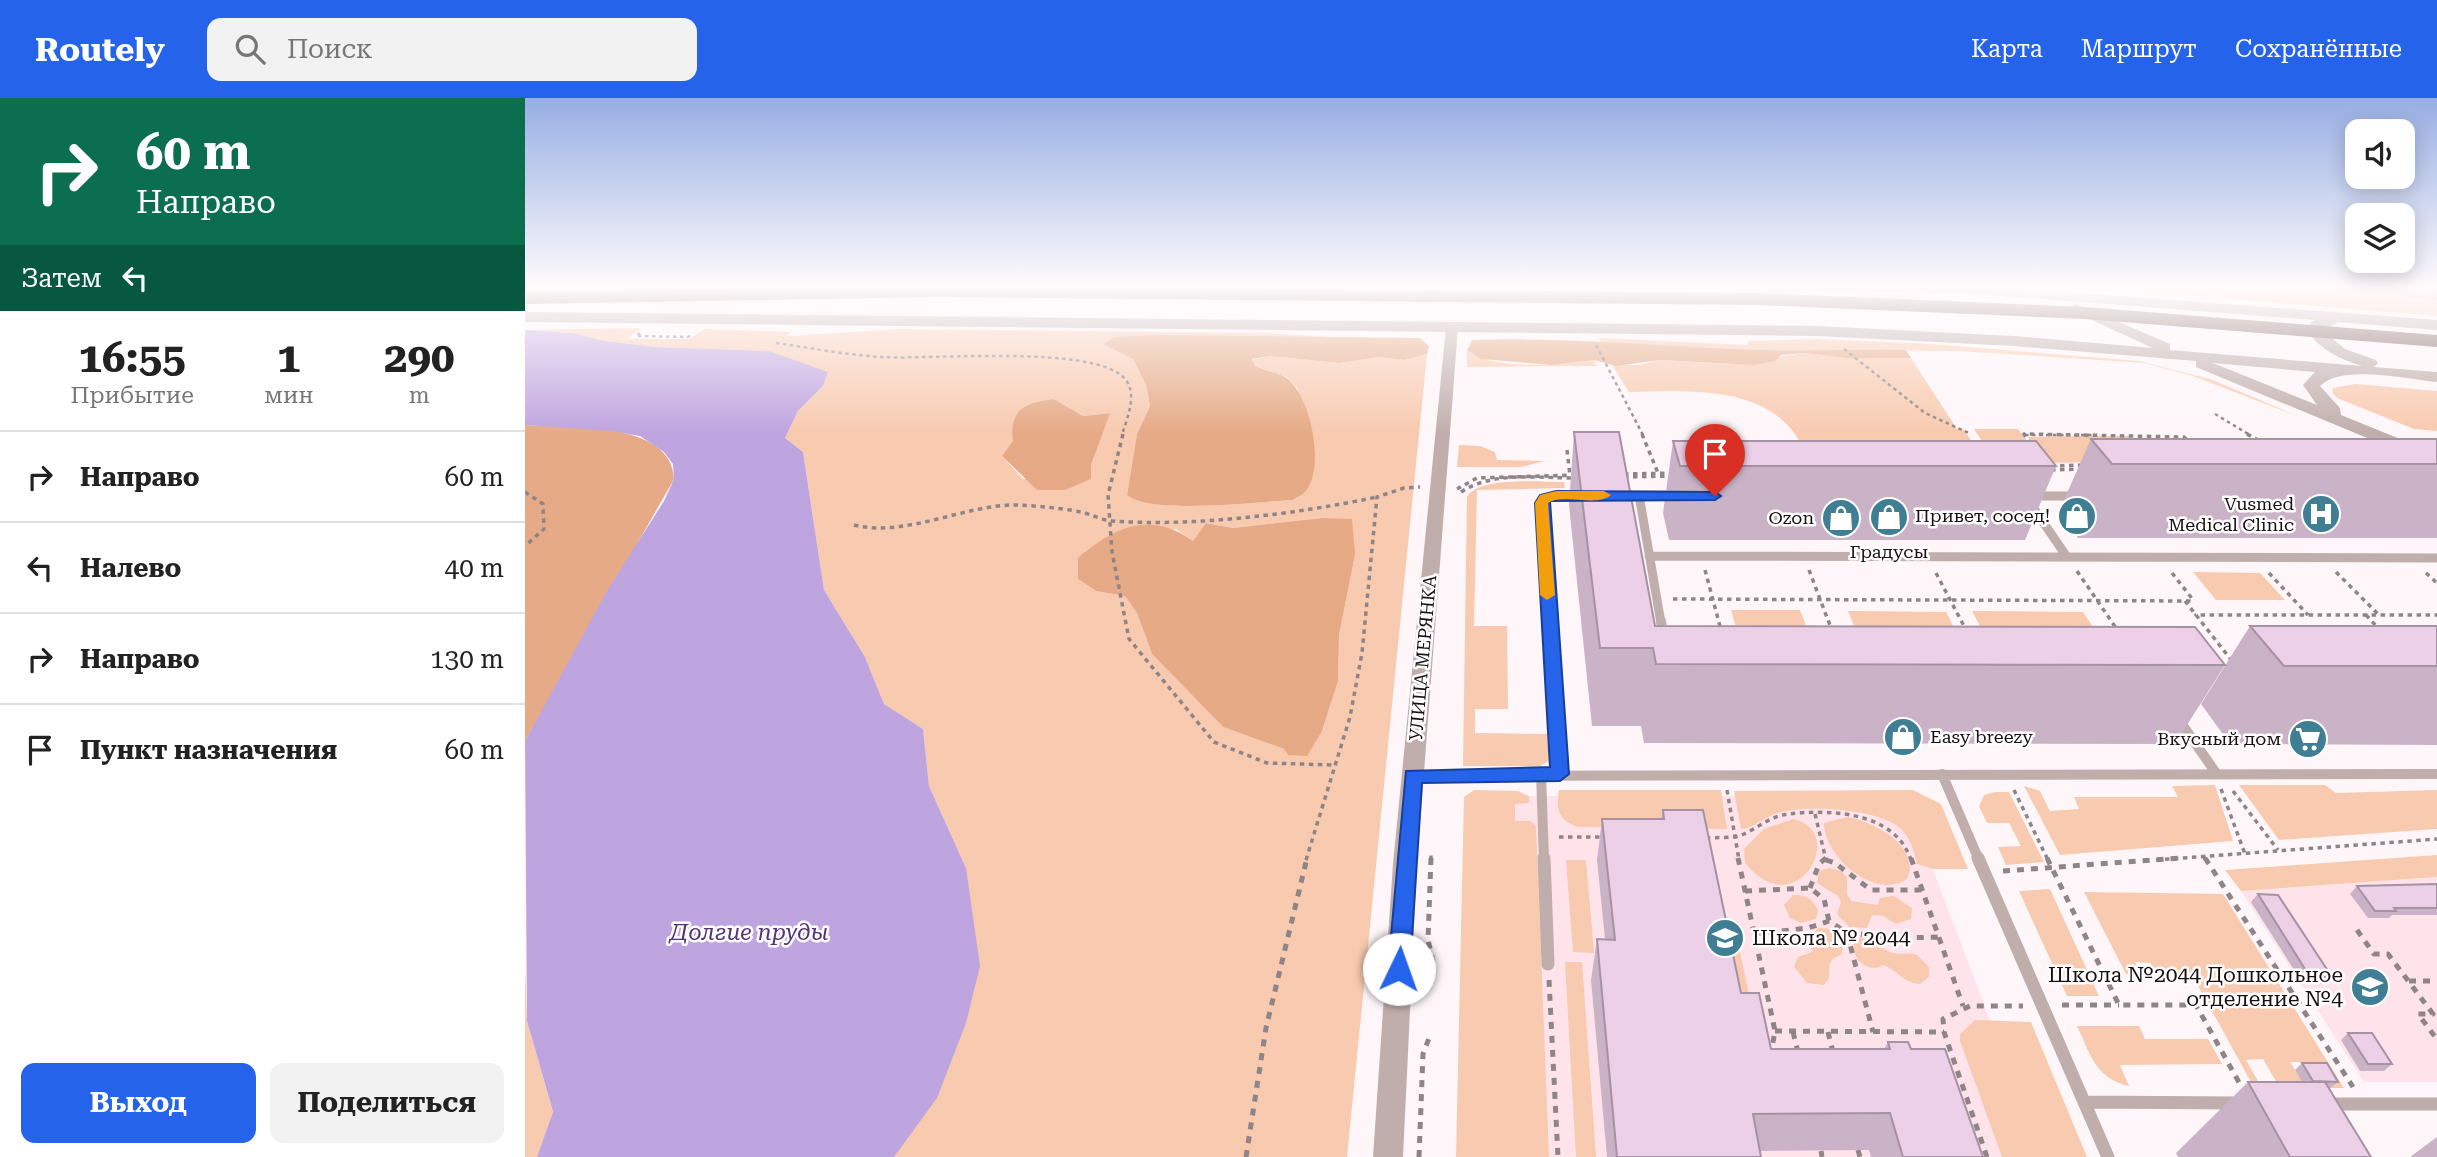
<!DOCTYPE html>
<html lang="ru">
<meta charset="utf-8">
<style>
body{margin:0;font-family:"Roboto Serif",serif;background:#f2f2f2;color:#222;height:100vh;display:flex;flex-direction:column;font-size:26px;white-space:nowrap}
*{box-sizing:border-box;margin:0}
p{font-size:23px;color:#767676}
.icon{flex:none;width:38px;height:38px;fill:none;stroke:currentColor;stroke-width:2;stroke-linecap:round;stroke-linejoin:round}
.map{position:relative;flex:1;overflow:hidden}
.sheet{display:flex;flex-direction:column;background:#fff;width:525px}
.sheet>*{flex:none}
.top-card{background:#0b6e4f;color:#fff;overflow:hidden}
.tools{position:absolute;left:1820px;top:21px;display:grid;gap:14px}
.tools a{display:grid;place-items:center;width:70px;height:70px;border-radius:14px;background:#fff;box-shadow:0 4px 18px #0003;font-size:35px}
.pin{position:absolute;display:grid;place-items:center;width:60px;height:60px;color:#fff;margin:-72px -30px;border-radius:50% 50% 50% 0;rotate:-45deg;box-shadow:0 0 7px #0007}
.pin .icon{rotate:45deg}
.me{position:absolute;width:77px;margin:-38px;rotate:3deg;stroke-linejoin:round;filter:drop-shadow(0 0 5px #0008)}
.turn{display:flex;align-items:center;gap:24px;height:147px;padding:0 21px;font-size:32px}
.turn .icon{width:91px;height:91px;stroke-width:2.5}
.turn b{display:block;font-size:49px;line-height:60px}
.then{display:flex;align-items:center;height:66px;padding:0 21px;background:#0003;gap:14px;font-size:26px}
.eta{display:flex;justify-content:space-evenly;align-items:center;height:119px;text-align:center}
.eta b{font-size:42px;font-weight:700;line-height:49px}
.primary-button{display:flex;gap:14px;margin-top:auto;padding:14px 21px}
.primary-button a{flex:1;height:80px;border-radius:14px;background:#2563eb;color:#fff;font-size:28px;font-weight:700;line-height:80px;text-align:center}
.primary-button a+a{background:#f2f2f2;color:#222}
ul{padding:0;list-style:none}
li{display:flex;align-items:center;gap:21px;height:91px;padding:0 21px;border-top:2px solid #e0e0e0}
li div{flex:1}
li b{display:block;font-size:26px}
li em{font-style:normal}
header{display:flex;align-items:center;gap:42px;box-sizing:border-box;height:98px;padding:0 35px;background:#2563eb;color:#fff}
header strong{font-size:33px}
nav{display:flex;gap:38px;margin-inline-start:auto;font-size:24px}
.search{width:490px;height:63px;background:#f2f2f2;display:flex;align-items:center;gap:18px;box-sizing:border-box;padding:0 24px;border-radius:14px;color:#767676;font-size:26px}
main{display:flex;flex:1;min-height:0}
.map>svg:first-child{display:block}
.built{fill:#ffe3eb}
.green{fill:#f8caaf;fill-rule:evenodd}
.forest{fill:#e6aa86}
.water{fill:#bfa5df}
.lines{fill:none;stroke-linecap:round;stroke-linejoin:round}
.path-far2{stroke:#8f8588;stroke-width:2.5;stroke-dasharray:3.5 3.5;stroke-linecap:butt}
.path-far1{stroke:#8f8588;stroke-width:3.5;stroke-dasharray:4.5 4.5;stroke-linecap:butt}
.path{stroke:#8f8588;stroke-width:5;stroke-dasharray:7 7;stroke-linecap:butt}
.service-far2{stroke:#bfaeac;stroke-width:9}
.service-far1{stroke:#bfaeac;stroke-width:10}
.service{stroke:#bfaeac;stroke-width:13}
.minor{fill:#bfaeac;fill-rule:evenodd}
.tertiary{fill:#bfaeac;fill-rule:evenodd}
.trunk{fill:#846562;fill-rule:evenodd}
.wall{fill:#cbb3c7}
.building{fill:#ecd0e7;stroke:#a592a2;stroke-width:2}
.route{fill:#2563eb;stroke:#184099;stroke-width:2}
.slow{fill:#f59e0b}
.labels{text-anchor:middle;stroke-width:5;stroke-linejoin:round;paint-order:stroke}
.poi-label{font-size:18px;fill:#1a0e12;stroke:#fff;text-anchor:end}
.street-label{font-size:18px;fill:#1a0e12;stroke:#fff}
.near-poi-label{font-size:21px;fill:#1a0e12;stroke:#fff;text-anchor:start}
.near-water-label{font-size:23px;font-style:italic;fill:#553378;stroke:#fff}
</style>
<header>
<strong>Routely</strong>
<div class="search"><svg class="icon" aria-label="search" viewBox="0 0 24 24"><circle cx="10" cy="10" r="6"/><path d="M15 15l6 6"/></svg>Поиск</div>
<nav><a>Карта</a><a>Маршрут</a><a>Сохранённые</a></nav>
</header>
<main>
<section class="sheet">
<div class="top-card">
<div class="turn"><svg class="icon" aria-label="right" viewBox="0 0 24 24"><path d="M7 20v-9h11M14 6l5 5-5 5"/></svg><div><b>60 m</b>Направо</div></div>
<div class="then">Затем<svg class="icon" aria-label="left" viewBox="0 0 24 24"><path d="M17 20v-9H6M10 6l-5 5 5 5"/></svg></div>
</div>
<div class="eta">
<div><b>16:55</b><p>Прибытие</p></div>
<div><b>1</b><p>мин</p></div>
<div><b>290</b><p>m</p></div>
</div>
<ul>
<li><svg class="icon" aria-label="right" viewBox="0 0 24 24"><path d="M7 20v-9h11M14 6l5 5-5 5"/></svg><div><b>Направо</b></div><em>60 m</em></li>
<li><svg class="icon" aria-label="left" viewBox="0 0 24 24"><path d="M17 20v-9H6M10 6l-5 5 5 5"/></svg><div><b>Налево</b></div><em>40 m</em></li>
<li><svg class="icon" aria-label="right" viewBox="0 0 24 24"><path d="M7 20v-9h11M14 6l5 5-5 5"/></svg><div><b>Направо</b></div><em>130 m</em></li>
<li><svg class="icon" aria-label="arrive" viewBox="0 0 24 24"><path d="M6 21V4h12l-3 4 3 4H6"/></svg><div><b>Пункт назначения</b></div><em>60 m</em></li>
</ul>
<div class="primary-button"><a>Выход</a><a>Поделиться</a></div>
</section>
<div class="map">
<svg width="1912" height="1059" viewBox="0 0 1912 1059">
<rect width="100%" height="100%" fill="#fef6f8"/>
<!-- built -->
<path class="built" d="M967,698h413l137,361h-553z
M1912,779v205h-73l-123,-191z"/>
<!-- green -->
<path class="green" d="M1538,187h214l160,15v16z
M116,230l-14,11h62l15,-10 87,3 -4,4 114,-7 366,4 62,4h-215l19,22 13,26 4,21 -13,28 -10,61c22,20 131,7 165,5l6,-111 -11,-12 -32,-11 -3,-6 18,-4 69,7 40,-6 25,3 23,-6 -80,803h-453l72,-289 -37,-82 -6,-57 -39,-25 -19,-47 -41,-67 -21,-138 -18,-14 13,-27 25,-25 -54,-35 -113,-4 -51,-6 -32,-8 -48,-3zM529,301l29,17 26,-3 -18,52v14h-68l-21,-23zM797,420l33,37 -16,80 -1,46 -16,50 -38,18 -61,-22 -71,-73 -15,-41 -12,-17 -29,-5 -18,-12v-21l98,-29 17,12 13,-18 27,5z
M1074,240l149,7v-4l69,-2 115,5 207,17 74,19 89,38 -109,-42 -49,-13 -184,-12 -198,-1 -161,-8z
M942,252c26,21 95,15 127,10l3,6 -130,1z
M1280,255l40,5h66l46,71h6l26,36 -189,-23c-33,-58 -112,-51 -171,-50l-17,-27h27l21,-5 71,4z
M1830,286l82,7v40l-23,-2 -77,-31 -5,-6 1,-4z
M1449,331h44l26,34 -47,1z
M1554,338h50l19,20 56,4 -155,3 -21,-26z
M934,347l21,1 15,6 2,8 47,1 -23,6h-64z
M1039,384l1,6 -88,2 -3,136h33l1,83h-33v24l72,1 2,27 -9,5h-77l4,-269c12,-21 74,-15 97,-15z
M1668,474l67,1 25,27h-69z
M1206,512h69l16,41 -73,1z
M1323,513l98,1 25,48h-103z
M1447,513l111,1 32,48h-117z
M1690,687l18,56 -173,14 -36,-69 16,5 10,20 29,-2 -5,-12h104l-6,-11z
M1714,687h86l11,8 101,-3v39l-158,11z
M949,692l44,1 11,5v7l-14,1v17h16l5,5 13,331h-93l8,-360z
M1034,692h162l6,39 -149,-2c-20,-7 -22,-18 -19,-37z
M1388,692l28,14 27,65h-35l-16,-5c-3,-12 -6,-25 -15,-34 -22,-22 -98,-26 -127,-16 -11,3 -22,15 -34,15l-7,-38z
M1470,694h14l35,70 -38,3 -8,-18 23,-1 -12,-23h-22l-8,-17 5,-11z
M1322,719c25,4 75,29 60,62 -32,22 -83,-22 -83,-56z
M1268,721c56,11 4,108 -48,44l-1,-14 20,-20z
M1912,757v22l-196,14 -16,-21z
M1041,762h20l8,93 -21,-1z
M1304,770l12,3 6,6v16l4,8 27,4 2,-7 14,-2 18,12 -1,11 -15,5 -13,-8 -11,-1 -5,13 -18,-1 -12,-13 4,-12 -3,-6 -21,-13 2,-12z
M1525,791l49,107h-32l-48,-105z
M1559,794l139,2 121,194h-14l-11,-18h-11l-5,-8h-13l16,26 -29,-5 -14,-24 -17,1 13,23 -8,-1 -60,-109h-36l-5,-10 -15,-1 5,12h-14z
M1268,797c12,-1 21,4 25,16l-2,8 -15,4 -11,-5 -6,-13z
M1208,822l21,97v10l-46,-106z
M1293,830c17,0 30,9 23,27 -14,5 -11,9 -12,23l-5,7 -17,-2 -13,-16 4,-10 14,-5 -2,-14z
M1336,839c16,2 19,12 32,16 8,2 16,-1 24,2l12,12v10l-9,7c-17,-1 -22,-14 -37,-19 -14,9 -32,-5 -29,-22z
M1040,864h17l14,195h-20z
M0,868l2,55 26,92 -16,44h-12z
M1450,922l56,2 56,135h-85l-42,-116v-7z
M1552,928h62l6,13h63l14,25 -102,1 9,21c-33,-7 -39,-32 -52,-60z"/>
<!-- forest -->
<path class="forest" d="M1752,187h160v15z
M627,237l268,3 9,8 -2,8 -23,6 -25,-3 -40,6 -69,-7 -18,3 3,7c10,5 28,7 35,15 21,20 35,85 16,110 -3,3 -10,7 -14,9 -34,2 -143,15 -165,-5l10,-61 13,-28 -4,-21 -13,-26 -30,-15 11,-7z
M947,242c90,-3 178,5 268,9 55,3 110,0 166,1l5,8h-66l-40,-5 -24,2 -6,6 -21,4 -94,-5 -44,6 -22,-6 -42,5 -71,-6 -14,-9z
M529,301l29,17 27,-3 -19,52v14l-26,11h-28l-35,-34 11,-15c-4,-33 13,-38 41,-42z
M0,327c42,3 147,-5 149,54l-149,262z
M797,420l30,1 3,36 -16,80 -1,46 -16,50 -15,25 -19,-1 -4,-6 -61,-22 -71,-73 -15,-41 -12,-17 -29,-5 -18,-12v-21c37,-31 72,-48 115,-17l13,-18 27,5z"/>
<!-- water -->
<path class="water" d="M0,232l48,3 32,8 51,6 113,4 59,21 -5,14 -25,25 -13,27 18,14 21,138 41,67 19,47 39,25 6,57 37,82 14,98 -14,57 -29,75 -43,59h-357l16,-45 -26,-91 -2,-280 83,-152 56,-88 10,-22 -1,-15 -9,-12 -24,-16 -28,-5 -87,-6z"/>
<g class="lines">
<!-- path-far2 -->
<path class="path-far2" d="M115,235l-4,3 52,1 4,-3
M251,245c35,5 71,12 106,14 48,3 214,-13 243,22 13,15 2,39 -3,56
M1071,247l47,90
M1319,251l81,64 46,21
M1690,316l35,21
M1500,337h70"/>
<!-- path-far1 -->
<path class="path-far1" d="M598,336l-15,61 4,57 17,87 85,103 53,21 67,2
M1117,336l16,39
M1722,336l11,6
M1506,346l-7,-10 160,3 4,4
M1042,352l3,26
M1526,368l31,-1
M1526,372l31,-1
M1099,376l49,-1
M1099,379l48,-1
M932,391l20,-11 98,-3
M0,394l18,12 1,25 -19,17
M936,394c32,-21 76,-14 113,-14
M329,427c51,13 112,-21 163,-20 21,1 44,3 64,7 10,2 20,8 31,9 82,6 184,-7 265,-24
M1180,472l16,60
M1284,472l22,58
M1552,473l39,57
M1811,474l43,43
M1411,475l29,55
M1647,475l22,28
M1744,475l39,42
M1901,475l11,10
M1148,501l521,2
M1660,503l11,14
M1841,517l13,14
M1707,563l-36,-46h241
M1696,691l24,65
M1202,692l12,70
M1489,692l34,70
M1708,693l45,59
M1290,716l11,46
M1034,739h45
M1181,740c11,-1 28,1 38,-4 15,-7 27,-18 44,-20 44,-5 107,-2 123,46
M1679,759l2,3
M781,762l44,-143 12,-64 15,-156 27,-9 16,-1
M906,762v-8
M1631,762l281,-21"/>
<!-- path -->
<path class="path" d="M906,760l-3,82 5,21
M1213,760l37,173 -4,22
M1386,760l52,148
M1522,760l72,147h77l45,81
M1680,760l148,229
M1301,762l9,3 36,27h51
M1478,773l177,-13
M1285,790l9,-24 7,-6
M1220,793l65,-3 14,11 5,22
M1832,832l17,24h14l45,60h-15l18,24
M1322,835l55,5 37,-1
M1229,836l54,-6 21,-7 18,12 26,99
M1024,882l9,177
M1884,883h28
M1537,907h57
M1250,933l169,1
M1268,934l5,20
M1303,934l5,20
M1333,1052l2,7
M1296,1053l1,6
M721,1059l20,-129 41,-170
M894,1059l4,-103 8,-21
M1462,1059l-43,-125 -1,-13 27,-13h53"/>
<!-- service-far2 -->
<path class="service-far2" d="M1093,397h58
M1114,397l22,128
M1506,398h48
M1505,405l37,54
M1124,458l788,2
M1025,525l-8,-119 3,-6 37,-3"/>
<!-- service-far1 -->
<path class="service-far1" d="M1025,523l10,153
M1136,523l3,19
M1652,619l39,56
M1016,676l3,86
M1417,676l37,86
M888,678l1024,-2"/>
<!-- service -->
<path class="service" d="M1019,760l4,106
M1453,760l130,299
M1559,1004l153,1
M1801,1006h111"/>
<!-- minor -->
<path class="minor" d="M927,225l6,4 -41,537 -14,293h-30l20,-293 53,-537z"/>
<!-- tertiary -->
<path class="tertiary" d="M71,187h110l-7,4 -174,8v-8z
M1158,187h290l464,35v10l-99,-8 -15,9 22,18 31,11 2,3 -4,4 63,5v10c-30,-3 -96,-18 -117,4l20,22 1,7 96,39v13l-241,-100v-6l-182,-15 -196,-10 -1293,-14v-10l1293,14 196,10 139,12 -81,-37v-6l5,-1 93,40v6l192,16c-23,-7 -41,-16 -55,-35l4,-9 4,-2 -352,-27 -273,-4zM1688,265l102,9 -12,13 14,20z"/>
<!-- trunk -->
<path class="trunk" d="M387,187l846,8 327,14 352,28v12l-352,-28 -327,-14 -821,-8 -412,7v-12z"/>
</g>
<!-- wall -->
<path class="wall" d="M1049,334l81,194 570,39 -50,79 -531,-1 -3,-17h-49l-23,-221z
M1566,341h346v99h-359l-19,-27z
M1148,343l383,25 -31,74h-356l-6,-27z
M1725,528h187v119l-207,-1 -29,-40z
M1138,712l78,183 30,56h113l4,-7 23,7 72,108h-112l-2,-7 -109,1 1,6h-154l-16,-177 6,-41h8l-8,-79 5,-41h59z
M1912,786v31h-45l-3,3h-21l-18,-24 7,-8z
M1733,796l74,83 -7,7h-22l-52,-82z
M1823,935l44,31 -8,7h-24l-19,-31z
M1777,965l36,19 -8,6h-1l42,69h-193l-2,-4 72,-71h54l-7,-12z
M1912,1039v20h-27z"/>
<!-- building -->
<path class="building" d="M1049,334h45l36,194 540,1 30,38 -569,-1 -3,-16h-53z
M1566,341h346v25h-325z
M1148,343h363l20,25h-376z
M1725,528h187v40h-153z
M1138,712h40l38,183h18l12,56h119l-2,-7h20l3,7h34l38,108h-80l-13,-44 -137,1 8,43h-144l-20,-218 18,1 -13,-121h62z
M1912,786v24h-43l2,3h-21l-18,-25z
M1733,796l20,1 54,82h-22z
M1823,935h24l20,31h-24z
M1777,965h25l11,19 -25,-1z
M1723,984h77l46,75h-81z"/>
<!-- sky -->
<linearGradient id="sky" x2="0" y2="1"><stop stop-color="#97aee4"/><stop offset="0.56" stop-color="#fffbfc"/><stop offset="1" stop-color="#fffbfc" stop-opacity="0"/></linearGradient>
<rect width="1912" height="336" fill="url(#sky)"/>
<!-- route -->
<path class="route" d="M1031,393l159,1 6,4 -6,4 -165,1 19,273 -9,7 -138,2 -12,186 -3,7 -8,3 -7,-3 -4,-7 18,-198 144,-4 -15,-264 5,-8z"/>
<!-- slow -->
<path class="slow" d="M1031,393h48l7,4c-16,13 -46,-3 -63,8l7,92 -8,5 -7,-5 -5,-92 5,-8z"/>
<!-- icons -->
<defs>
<symbol id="hospital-disc" viewBox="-11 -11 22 22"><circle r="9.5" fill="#407e93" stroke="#fff"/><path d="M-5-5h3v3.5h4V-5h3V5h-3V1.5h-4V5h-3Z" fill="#fff"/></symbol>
<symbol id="shop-disc" viewBox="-11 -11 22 22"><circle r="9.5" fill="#407e93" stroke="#fff"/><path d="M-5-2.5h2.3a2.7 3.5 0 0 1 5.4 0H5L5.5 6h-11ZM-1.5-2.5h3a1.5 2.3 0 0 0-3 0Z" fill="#fff"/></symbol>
<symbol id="supermarket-disc" viewBox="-11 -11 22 22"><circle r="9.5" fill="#407e93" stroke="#fff"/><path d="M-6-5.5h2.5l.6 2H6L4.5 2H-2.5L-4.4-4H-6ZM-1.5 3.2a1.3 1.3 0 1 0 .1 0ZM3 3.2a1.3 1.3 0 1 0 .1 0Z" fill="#fff"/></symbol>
<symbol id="school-disc" viewBox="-11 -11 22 22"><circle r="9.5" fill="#407e93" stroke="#fff"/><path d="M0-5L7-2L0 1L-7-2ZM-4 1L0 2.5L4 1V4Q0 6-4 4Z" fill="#fff"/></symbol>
</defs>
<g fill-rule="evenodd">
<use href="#hospital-disc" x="1774" y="394" width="44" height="44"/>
<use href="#shop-disc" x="1530" y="396" width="44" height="44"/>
<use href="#shop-disc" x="1342" y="397" width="44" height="44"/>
<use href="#shop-disc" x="1294" y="398" width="44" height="44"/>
<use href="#shop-disc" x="1356" y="617" width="44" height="44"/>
<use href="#supermarket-disc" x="1761" y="619" width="44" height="44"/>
<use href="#school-disc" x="1178" y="818" width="44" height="44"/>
<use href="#school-disc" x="1823" y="867" width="44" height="44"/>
</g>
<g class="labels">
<!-- poi labels -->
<g class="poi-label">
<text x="1769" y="412">Vusmed<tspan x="1769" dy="21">Medical Clinic</tspan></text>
<text x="1525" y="424">Привет, сосед!</text>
<text x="1289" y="426">Ozon</text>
<text x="1364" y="460" text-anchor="middle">Градусы</text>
<text x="1405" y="645" text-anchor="start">Easy breezy</text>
<text x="1756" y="647">Вкусный дом</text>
</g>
<!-- street labels -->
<g class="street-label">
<text transform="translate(898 560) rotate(-85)" y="6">УЛИЦА МЕРЯНКА</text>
</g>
<!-- near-poi labels -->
<g class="near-poi-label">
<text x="1227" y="847">Школа № 2044</text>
<text x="1818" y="884" text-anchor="end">Школа №2044 Дошкольное<tspan x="1818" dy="24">отделение №4</tspan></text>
</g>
<!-- near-water labels -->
<g class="near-water-label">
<text x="224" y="842">Долгие пруды</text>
</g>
</g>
</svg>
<div class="tools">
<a><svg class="icon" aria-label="sound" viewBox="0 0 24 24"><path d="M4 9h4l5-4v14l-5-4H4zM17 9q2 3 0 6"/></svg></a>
<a><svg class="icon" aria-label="layers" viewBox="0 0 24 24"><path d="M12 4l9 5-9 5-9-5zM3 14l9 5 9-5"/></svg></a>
</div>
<div class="pin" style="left:1190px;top:398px;background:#d93025"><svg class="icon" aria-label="arrive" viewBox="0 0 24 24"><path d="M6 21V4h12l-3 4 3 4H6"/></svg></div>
<svg class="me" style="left:874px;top:871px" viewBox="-20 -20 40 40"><circle r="19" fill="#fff"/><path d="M0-13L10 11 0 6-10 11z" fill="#2563eb"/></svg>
</div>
</main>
